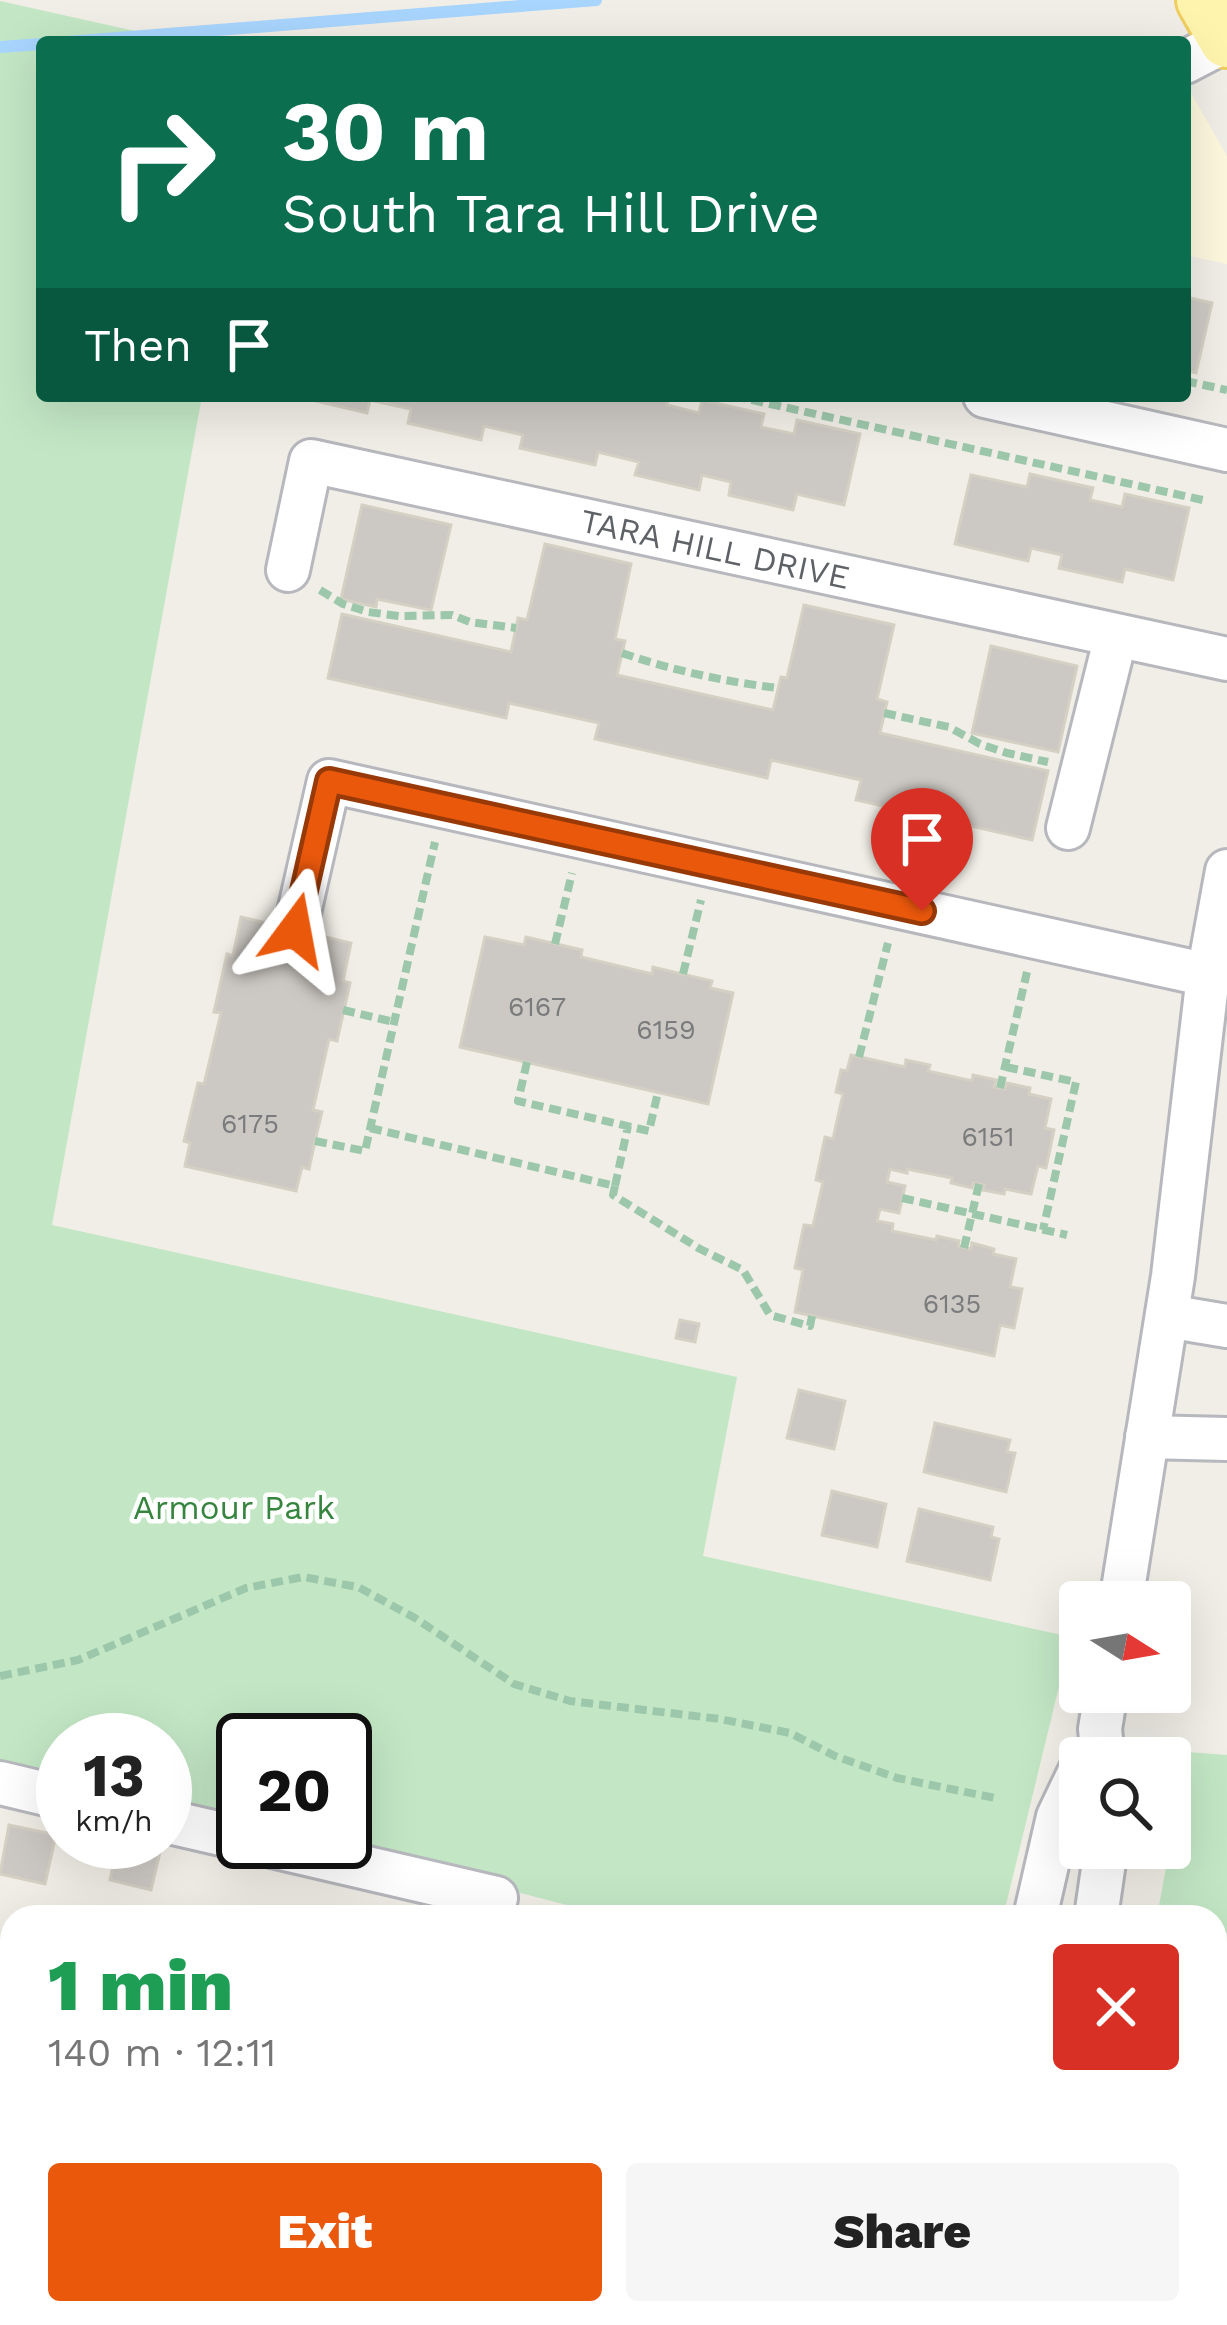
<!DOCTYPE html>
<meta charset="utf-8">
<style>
body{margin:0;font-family:"Work Sans",sans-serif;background:#f6f6f6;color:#222;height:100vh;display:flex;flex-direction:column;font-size:45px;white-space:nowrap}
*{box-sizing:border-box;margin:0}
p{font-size:39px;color:#767676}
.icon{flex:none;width:66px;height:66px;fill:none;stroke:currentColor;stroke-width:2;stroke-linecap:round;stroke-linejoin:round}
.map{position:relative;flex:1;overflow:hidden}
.sheet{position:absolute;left:0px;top:1905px;width:1227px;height:420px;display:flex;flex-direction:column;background:#fff;border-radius:36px 36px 0 0;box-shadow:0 12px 48px #0002}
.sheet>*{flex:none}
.hud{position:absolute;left:36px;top:36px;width:1155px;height:366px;border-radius:12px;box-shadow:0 12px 48px #0002;background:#0b6e4f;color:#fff;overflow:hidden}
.needle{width:78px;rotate:101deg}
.fabs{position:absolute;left:1059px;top:1581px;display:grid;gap:24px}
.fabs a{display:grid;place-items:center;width:132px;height:132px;border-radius:12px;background:#fff;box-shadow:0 12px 48px #0002;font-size:60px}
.speed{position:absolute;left:36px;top:1713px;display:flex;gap:24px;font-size:60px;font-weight:700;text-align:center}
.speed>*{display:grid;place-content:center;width:156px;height:156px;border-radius:50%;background:#fff;box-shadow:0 12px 48px #0002;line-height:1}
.speed small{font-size:30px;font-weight:400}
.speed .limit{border:6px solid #111;border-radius:18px;background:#fff;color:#111}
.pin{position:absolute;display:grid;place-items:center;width:102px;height:102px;color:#fff;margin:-123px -51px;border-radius:50% 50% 50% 0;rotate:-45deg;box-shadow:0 0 12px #0007}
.pin .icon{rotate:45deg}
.me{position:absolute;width:132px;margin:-66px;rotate:13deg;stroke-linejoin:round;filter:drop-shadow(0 0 9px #0008)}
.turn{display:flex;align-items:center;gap:42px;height:252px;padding:0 48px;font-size:54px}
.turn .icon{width:156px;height:156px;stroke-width:2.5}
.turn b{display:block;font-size:84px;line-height:102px}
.then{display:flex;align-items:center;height:114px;padding:0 48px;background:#0003;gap:24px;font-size:45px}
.round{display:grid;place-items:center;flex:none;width:126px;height:126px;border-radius:12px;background:#f6f6f6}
.headline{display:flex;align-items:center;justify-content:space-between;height:204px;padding:0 48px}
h1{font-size:72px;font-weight:800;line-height:90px;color:#1e9e55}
.cta{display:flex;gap:24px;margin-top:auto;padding:24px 48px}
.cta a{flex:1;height:138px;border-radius:12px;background:#ea580c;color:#fff;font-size:48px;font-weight:800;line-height:138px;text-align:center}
.cta a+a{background:#f6f6f6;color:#222}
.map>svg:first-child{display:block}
.commercial{fill:#fdf7de}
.green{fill:#c3e7c5}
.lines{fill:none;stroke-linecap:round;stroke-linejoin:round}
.stream{stroke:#a8d5fe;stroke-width:12}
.building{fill:#ccc8c3;stroke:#d5d0c4;stroke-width:3}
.minor-casing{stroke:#b6b8bd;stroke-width:48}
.major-casing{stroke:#f0cd5f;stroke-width:60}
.path{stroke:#9dc7ab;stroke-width:8;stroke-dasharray:12 6;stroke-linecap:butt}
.minor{stroke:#fff;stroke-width:42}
.major{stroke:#fef4ad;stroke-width:54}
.route-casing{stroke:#983908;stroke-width:30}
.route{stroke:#ea580c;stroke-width:21}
.labels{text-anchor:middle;stroke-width:9;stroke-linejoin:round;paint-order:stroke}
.number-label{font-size:27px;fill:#7a7b7d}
.street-label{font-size:33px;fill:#5e6166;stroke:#fff}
.park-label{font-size:33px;fill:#36853e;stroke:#fff}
</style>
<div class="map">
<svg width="1227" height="2325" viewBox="0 0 1227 2325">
<rect width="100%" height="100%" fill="#f0eee6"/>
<!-- commercial -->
<path class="commercial" d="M1185,82l42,74v108l-42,-9z
M1215,2217l12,3v105h-143l2,-12h129z"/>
<!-- green -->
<path class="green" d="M0,1l184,41h-142v354h160l-150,829 685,152 -34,179 368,81 -68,280h-390l-104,-27 -164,-48v-102h-102v90l-78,-18v-72h-102v49l-63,-15z
M1187,1752l40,3v178l-12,-2v-14h-58z"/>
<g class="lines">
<!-- stream -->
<path class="stream" d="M67,42l529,-42
M0,47l42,-3"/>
</g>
<!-- building -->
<path class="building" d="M1185,297l27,6 -16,70 -11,-3z
M295,396h374l-2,9 32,8 3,-13 62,14 -3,13 33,7 3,-14 63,14 -16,71 -47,-11 -4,16 -64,-15 2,-13 -29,-7 -3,15 -64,-15 4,-13 -41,-10 -3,13 -75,-17 3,-13 -39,-9 -3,14 -73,-17 3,-14 -41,-9 -3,13z
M1030,474l63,14 -3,12 32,7 3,-13 64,14 -16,72 -48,-11 -3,13 -63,-14 3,-13 -31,-7 -3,13 -73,-17 16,-69 56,12z
M362,505l89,20 -20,85 -54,-11 -1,8 -35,-8z
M545,544l86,20 -16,75 10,2 -8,34 156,35 8,-33 6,1 17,-73 90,20 -17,74 10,3 -7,31 168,38 -16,69 -176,-40 5,-20 -90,-20 -4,18 -172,-39 4,-16 -90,-20 -3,15 -178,-40 14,-64 169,38 7,-34 9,2z
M991,646l86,20 -19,86 -86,-19z
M241,917l110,26 -8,38 7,2 -13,58 -8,-2 -16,71 9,2 -7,29 -6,28 -7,-2 -6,24 -111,-25 5,-23 -6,-2 14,-58 6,1 17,-71 -7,-1 13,-58 6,2z
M485,937l39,8 2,-8 56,13 -1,7 71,17 1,-7 59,14 -2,7 23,5 -25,111 -248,-57z
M851,1055l54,12 1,-7 24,5 -2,6 44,10 1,-6 23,5 -2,7 11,2 2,-6 23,5 -1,6 22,5 -6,29 9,2 -8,38 -8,-2 -7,28 -26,-5 -1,5 -21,-4 1,-5 -11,-2 -1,5 -21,-5 1,-5 -45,-9v4l-17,-4 -3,13 18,4 -6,27 -19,-4 -3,12 16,3 -1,7 44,9 1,-4 22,5 -1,5 13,3 1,-6 22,6 -1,5 23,5 -6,28 12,2 -8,39 -14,-3 -6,31 -199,-44 8,-42 -8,-2 9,-43 9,1 10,-44 -7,-2 9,-43 8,2 10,-45 -7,-2 5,-22 6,1z
M680,1320l19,4 -4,18 -19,-4z
M799,1390l46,11 -11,48 -47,-11z
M935,1423l75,17 -3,12 8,1 -9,39 -82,-20z
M832,1491l54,13 -9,43 -55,-12z
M919,1509l74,18 -2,10 8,2 -9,41 -83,-19z
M9,1825l47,10 -11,49 -45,-10z
M118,1842h16l27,6 -10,42 -41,-10z
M1215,1970l12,1v50l-12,-1z
M0,1994l12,2v56l-12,-3z
M1215,2056l12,2v52l-12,-2z
M1215,2136l12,2v47l-12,-1z
M1215,2232l12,3v90h-35l2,-12h21z"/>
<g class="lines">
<defs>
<g id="minor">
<path d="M1185,62l42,-22"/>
<path d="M985,396l242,54"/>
<path id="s1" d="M288,570l23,-109 916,198"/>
<path d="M1068,828l48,-192"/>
<path d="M295,930l34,-149 879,194"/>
<path d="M1167,1316l60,10"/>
<path d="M1147,1437l80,2"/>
<path d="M1121,1602l52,-326 35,-301 19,-104"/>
<path d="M1103,1758l-3,-29 6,-37"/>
<path d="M0,1783l63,15"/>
<path d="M165,1821l78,18"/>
<path d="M255,1842l241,56"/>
<path d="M1035,1917l23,-100 22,-46"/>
<path d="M1096,1917l10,-69"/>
<path d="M952,2325l2,-12"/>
<path d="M1027,2325l2,-12"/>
</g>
<path id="major" d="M1204,0l23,40
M0,2149l12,2
M0,2227l12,2
M758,2313l53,12
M382,2314l160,3 39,8
M696,2325l7,-12"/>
</defs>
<!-- minor casing -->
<use href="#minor" class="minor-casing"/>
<!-- major casing -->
<use href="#major" class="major-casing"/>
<!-- path -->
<path class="path" d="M1185,381l42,9
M734,396l473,105
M320,590l23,14 25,8 31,4 53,-1 18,7 46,6
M622,653c49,17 104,29 156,35
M884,713l65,14 31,17 27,9 41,9
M555,944l17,-71
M683,974l18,-74
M343,1010l51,12
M859,1057l29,-114
M527,1062l-9,39 131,30 9,-39
M1006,1067l70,15 -33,148
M1000,1088l27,-116
M370,1128l245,58 13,-60
M315,1141l50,10 70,-309
M615,1186l-2,9 87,54 43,21 27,45 40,11 2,-10
M902,1198l165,37
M964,1248l15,-64
M0,1676l78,-16 168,-72 57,-11 55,10 57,31 99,66 56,17 150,18 70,14 45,23 62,22 98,20"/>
<!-- minor -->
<use href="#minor" class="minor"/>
<!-- major -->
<use href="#major" class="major"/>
</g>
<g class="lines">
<defs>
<path id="route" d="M295,930l34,-149 593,130"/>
</defs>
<!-- route casing -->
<use href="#route" class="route-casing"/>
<!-- route -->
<use href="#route" class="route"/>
</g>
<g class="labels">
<!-- number labels -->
<g class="number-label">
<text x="537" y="1016">6167</text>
<text x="666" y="1039">6159</text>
<text x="250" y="1133">6175</text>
<text x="988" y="1146">6151</text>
<text x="952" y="1313">6135</text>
</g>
<!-- street labels -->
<g class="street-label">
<text dy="12" stroke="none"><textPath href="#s1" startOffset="525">TARA HILL DRIVE</textPath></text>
</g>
<!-- park labels -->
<g class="park-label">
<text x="234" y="1519">Armour Park</text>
</g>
</g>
</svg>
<div class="fabs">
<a><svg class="needle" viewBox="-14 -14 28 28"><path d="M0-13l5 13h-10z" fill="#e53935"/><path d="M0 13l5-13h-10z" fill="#767676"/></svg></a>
<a><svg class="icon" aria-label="search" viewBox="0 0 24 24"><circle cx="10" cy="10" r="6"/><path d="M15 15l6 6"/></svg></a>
</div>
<div class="speed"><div>13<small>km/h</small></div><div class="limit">20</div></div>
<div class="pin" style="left:922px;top:911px;background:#d93025"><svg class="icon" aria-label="arrive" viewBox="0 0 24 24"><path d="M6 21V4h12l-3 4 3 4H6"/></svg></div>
<svg class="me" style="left:295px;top:930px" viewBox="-20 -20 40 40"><path d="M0-17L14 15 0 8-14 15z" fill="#ea580c" stroke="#fff" stroke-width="4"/></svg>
<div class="hud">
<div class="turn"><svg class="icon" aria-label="right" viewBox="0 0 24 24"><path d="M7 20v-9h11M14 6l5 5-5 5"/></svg><div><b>30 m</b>South Tara Hill Drive</div></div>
<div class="then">Then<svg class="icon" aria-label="arrive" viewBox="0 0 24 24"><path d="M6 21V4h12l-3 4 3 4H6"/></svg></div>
</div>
<section class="sheet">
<div class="headline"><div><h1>1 min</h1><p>140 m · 12:11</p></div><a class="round" style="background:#d93025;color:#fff"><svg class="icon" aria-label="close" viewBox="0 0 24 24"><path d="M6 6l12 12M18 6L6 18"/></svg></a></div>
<div class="cta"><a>Exit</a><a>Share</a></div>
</section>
</div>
